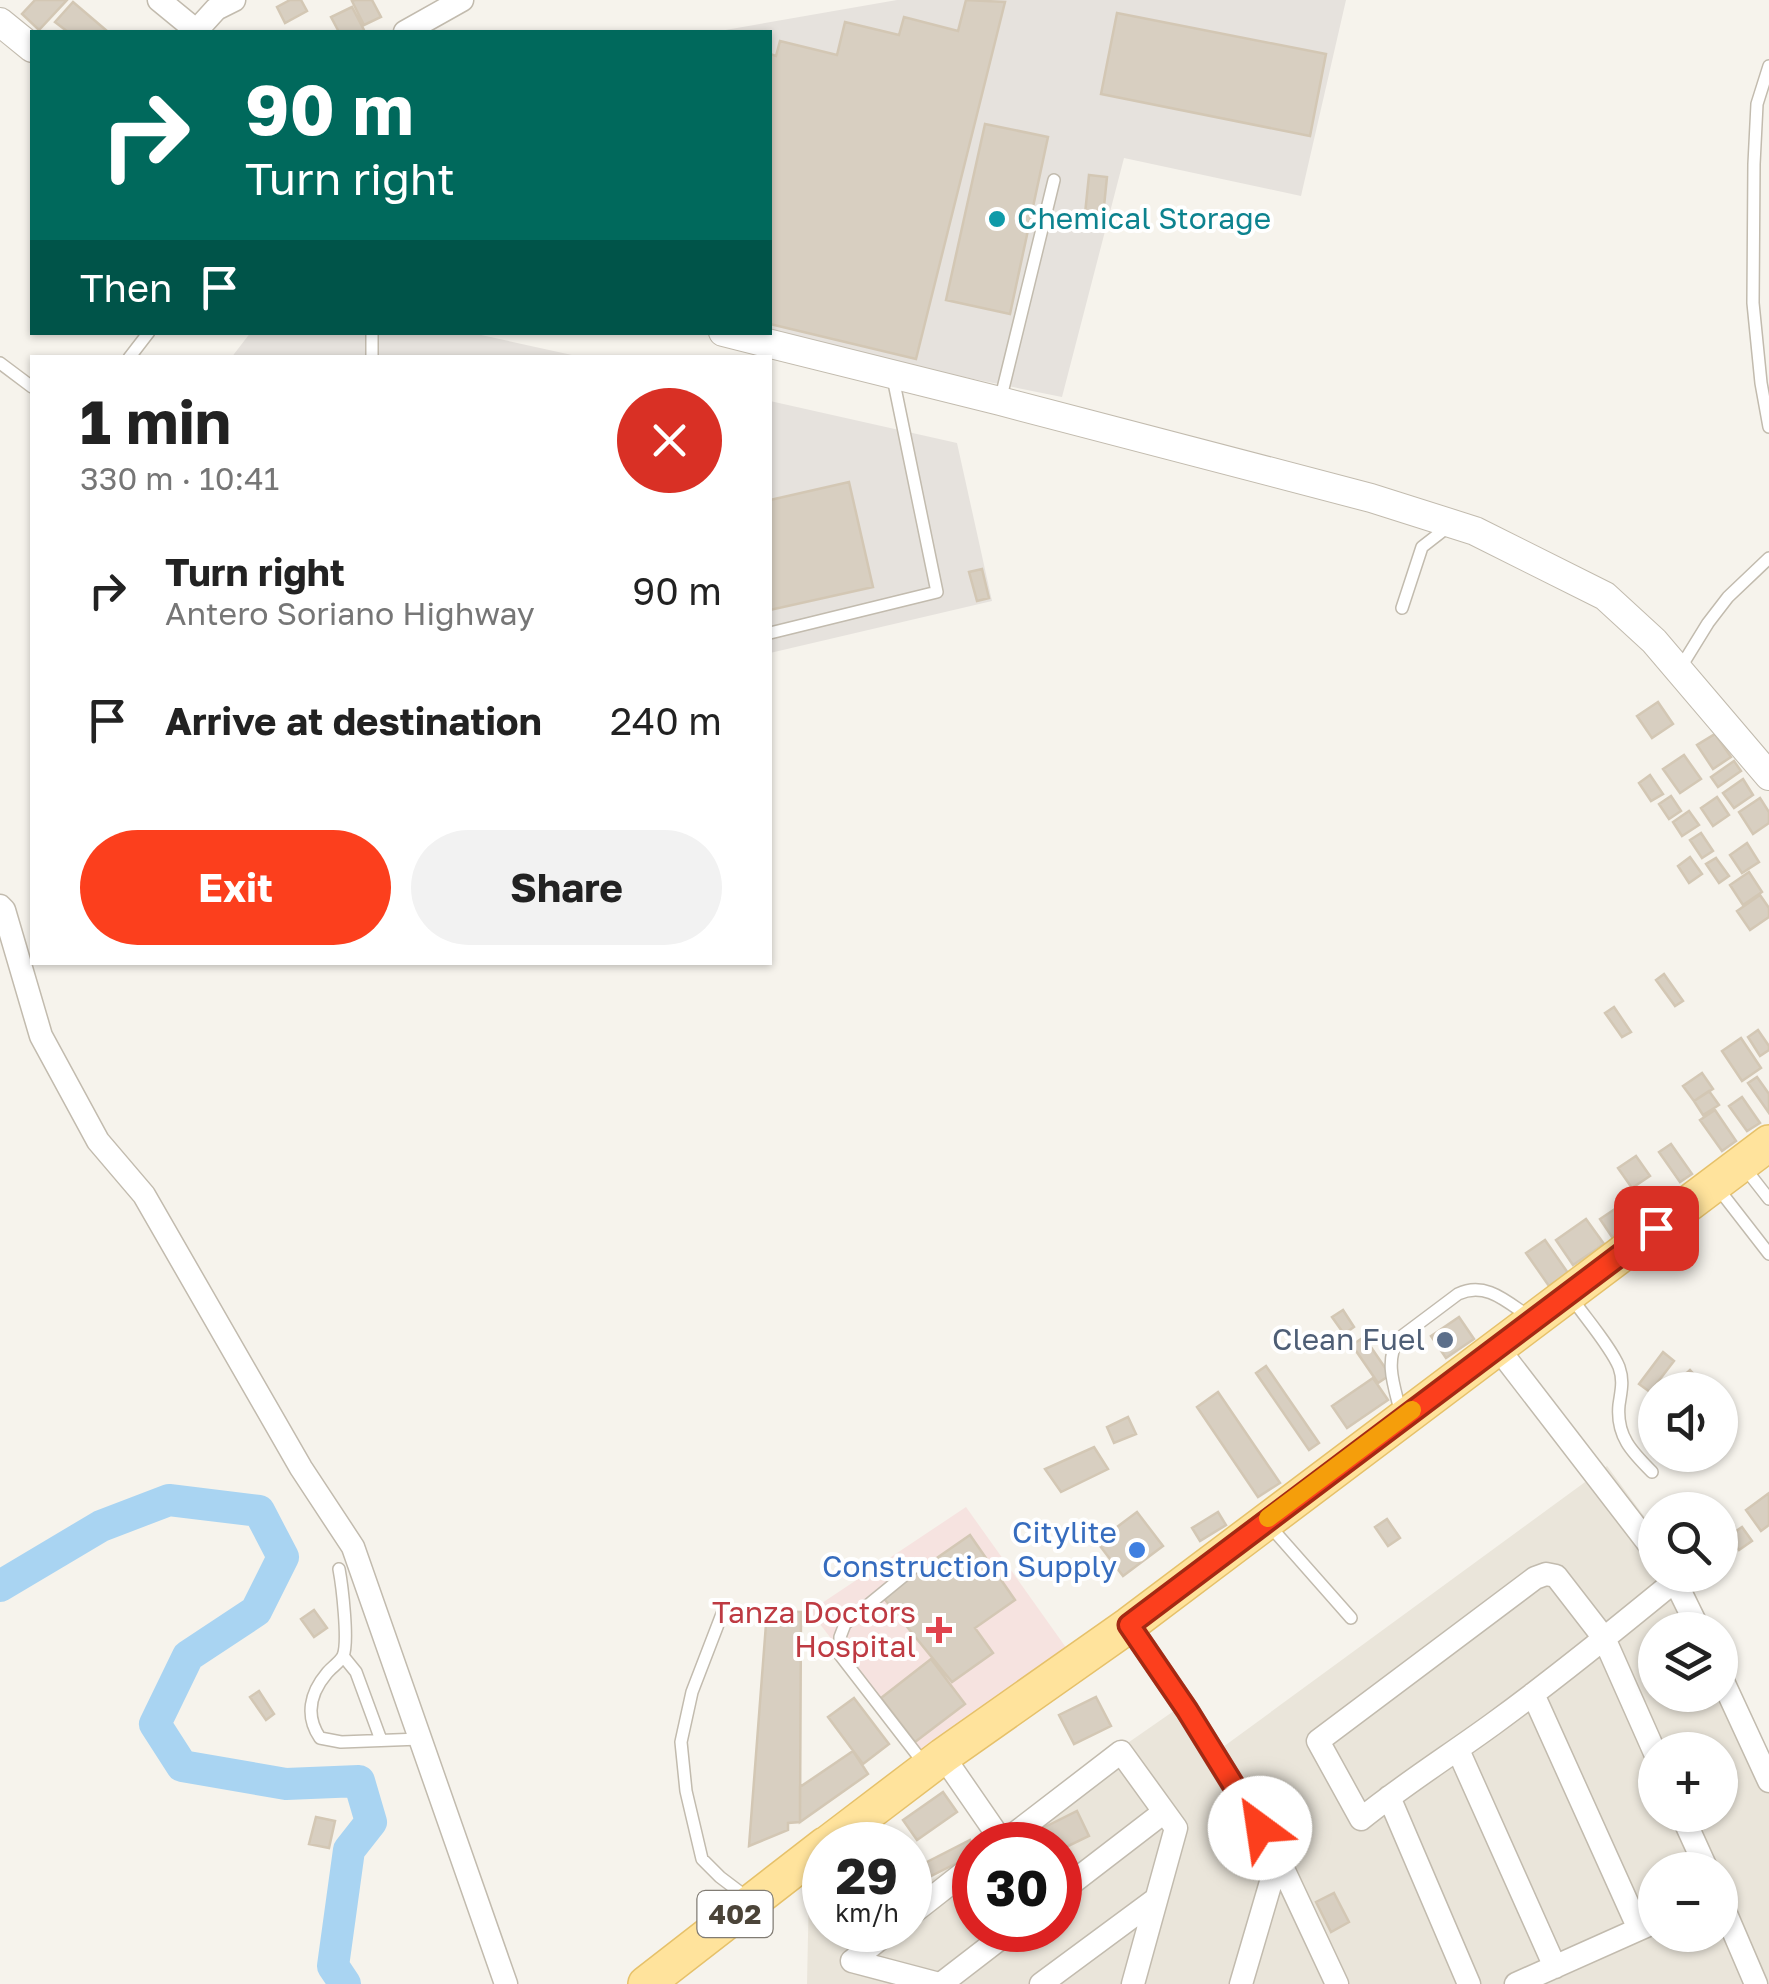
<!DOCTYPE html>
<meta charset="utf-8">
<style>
body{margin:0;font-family:"Golos Text",sans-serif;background:#f2f2f2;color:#222;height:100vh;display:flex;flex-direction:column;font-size:38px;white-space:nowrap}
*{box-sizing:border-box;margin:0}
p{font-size:32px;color:#767676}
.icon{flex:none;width:55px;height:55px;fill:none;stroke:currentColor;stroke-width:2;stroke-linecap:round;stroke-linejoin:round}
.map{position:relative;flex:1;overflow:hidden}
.details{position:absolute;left:30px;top:355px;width:742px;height:610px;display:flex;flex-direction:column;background:#fff;border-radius:0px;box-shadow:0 2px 8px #0004}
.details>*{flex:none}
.banner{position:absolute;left:30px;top:30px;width:742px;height:305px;border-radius:0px;box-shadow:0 2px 8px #0004;background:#00695c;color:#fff;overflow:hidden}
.buttons{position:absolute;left:1638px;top:1372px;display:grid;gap:20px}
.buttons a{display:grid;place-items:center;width:100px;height:100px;border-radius:50%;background:#fff;box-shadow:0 2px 8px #0004;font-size:50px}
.speed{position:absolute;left:802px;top:1822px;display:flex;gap:20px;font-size:50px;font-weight:700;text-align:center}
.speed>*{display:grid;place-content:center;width:130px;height:130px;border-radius:50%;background:#fff;box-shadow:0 2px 8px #0004;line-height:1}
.speed small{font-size:25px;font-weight:400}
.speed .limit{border:15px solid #d22;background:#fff;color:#111}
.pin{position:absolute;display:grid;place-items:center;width:85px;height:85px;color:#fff;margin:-42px;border-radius:20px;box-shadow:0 5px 15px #0006}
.me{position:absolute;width:110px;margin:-55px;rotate:329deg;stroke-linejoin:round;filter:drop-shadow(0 0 8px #0008)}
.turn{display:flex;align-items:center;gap:35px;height:210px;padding:0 50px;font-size:45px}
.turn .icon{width:130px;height:130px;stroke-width:2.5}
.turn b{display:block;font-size:70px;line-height:85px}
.then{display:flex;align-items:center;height:95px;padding:0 50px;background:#0003;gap:20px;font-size:38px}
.round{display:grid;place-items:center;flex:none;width:105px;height:105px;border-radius:52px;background:#f2f2f2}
.summary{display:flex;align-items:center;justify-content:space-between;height:170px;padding:0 50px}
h1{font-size:60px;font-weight:700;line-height:75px}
.button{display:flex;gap:20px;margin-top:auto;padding:20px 50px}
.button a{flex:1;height:115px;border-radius:60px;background:#fc3f1d;color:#fff;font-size:40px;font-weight:700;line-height:115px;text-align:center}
.button a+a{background:#f2f2f2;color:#222}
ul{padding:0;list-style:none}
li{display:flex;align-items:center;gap:30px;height:130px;padding:0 50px}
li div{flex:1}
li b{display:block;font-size:38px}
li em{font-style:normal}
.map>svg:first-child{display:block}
.residential{fill:#eae5da;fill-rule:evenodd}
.industrial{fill:#e6e2dd}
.medical{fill:#f6e3e0}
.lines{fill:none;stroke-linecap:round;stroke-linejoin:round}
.river{stroke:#a9d4f2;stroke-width:32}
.building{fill:#d8cfc1;stroke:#d3c7b4;stroke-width:2.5}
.service-casing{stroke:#c2bbae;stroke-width:14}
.minor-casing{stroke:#c2bbae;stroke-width:25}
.tertiary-casing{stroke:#c2bbae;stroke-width:30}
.primary-casing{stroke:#e6c16a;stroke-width:38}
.service{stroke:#fff;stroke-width:11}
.minor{stroke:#fff;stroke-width:22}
.tertiary{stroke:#fff;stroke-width:28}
.primary{stroke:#ffe39c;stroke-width:35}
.route-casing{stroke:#a42913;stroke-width:25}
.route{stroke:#fc3f1d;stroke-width:18}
.slow{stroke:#f59e0b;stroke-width:18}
.culture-dot{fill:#0f9aa8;stroke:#fff;stroke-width:4}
.service-dot{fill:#5c6f8a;stroke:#fff;stroke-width:4}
.shop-dot{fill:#3f7fe0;stroke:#fff;stroke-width:4}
.health-dot{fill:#e0444e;stroke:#fff;stroke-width:4}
.labels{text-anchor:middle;stroke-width:8;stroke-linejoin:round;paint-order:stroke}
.shield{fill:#fff;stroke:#817c74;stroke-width:2.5}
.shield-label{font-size:28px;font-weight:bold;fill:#4b4439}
.culture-label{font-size:30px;fill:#0d838f;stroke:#fff;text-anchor:start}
.service-label{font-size:30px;fill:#4e5e75;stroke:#fff;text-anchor:end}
.shop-label{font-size:30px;fill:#366cbe;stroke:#fff;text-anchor:end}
.health-label{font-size:30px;fill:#be3a42;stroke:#fff;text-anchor:end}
</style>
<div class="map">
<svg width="1769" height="1984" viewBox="0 0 1769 1984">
<rect width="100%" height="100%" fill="#f6f3ec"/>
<!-- residential -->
<path class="residential" d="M1607,1466l48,65v44h32l24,55h-56v65h65v-45l49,110v224h-962l2,-96 16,12v30h85v-35l65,-46v81h85v-85h-79l210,-146 32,48zM1655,1750h65v65h-65zM1655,1870h65v65h-65z"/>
<!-- industrial -->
<path class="industrial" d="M897,0h449l-45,196 -177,-38 -62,239 -138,-28 -154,-38v-299h-56z
M251,332l221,1 109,24 -350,1z
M770,401l187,42 35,158 -222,52z"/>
<!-- medical -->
<path class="medical" d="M966,1507l101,142 -148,105 -109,-143z"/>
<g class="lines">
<!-- river -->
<path class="river" d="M0,1586l101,-60 68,-26 90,11 24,46 -27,54 -68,45 -33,68 27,42 104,18 73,-3 12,41 -22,28 -16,116 12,18"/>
</g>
<!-- building -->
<path class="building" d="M35,0h32l-28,30 -17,-16z
M290,0h11l6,11 -22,12 -8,-16z
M355,0h17l9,17 -17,8 -12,-24z
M966,0l39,2 -89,357 -146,-35v-270l6,2 4,-15 57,14 8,-33 54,13 5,-18 54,14z
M73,2l34,29 -2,1h-37l-13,-10z
M352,7l13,25h-26l-8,-15z
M1117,13l209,41 -16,82 -209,-42z
M985,124l63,13 -38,177 -64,-14z
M1089,175l18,2 -4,39 -18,-2z
M849,482l24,105 -103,23v-110z
M982,569l7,29 -12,3 -8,-29z
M1658,702l15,22 -21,14 -15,-22z
M1715,734l16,23 -18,12 -16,-24z
M1684,755l17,24 -21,14 -17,-24z
M1734,761l7,10 -23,16 -7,-10z
M1650,775l13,19 -12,7 -12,-18z
M1743,779l10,16 -19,13 -11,-15z
M1671,796l10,15 -12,8 -10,-15z
M1717,797l12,18 -16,11 -12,-18z
M1760,798l9,14v11l-16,11 -14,-22z
M1689,811l10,14 -17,11 -9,-14z
M1701,833l12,18 -11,7 -12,-18z
M1747,843l12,19 -17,11 -12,-18z
M1690,857l12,17 -13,9 -11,-17z
M1716,858l13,18 -10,7 -13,-19z
M1749,872l13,20 -19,13 -13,-20z
M1760,895l9,13v9l-19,13 -13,-19z
M1664,974l19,27 -8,5 -19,-26z
M1614,1007l17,25 -9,5 -17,-24z
M1758,1030l11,16v4l-9,6 -12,-19z
M1741,1038l20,30 -19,13 -20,-30z
M1702,1073l11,16 -19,12 -11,-15z
M1757,1077l12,17v19l-21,-30z
M1709,1091l10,14 -16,10 -9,-14z
M1742,1097l18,26 -13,8 -18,-25z
M1715,1110l21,31 -14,10 -22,-31z
M1671,1144l21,30 -12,8 -21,-30z
M1636,1156l14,20 -18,12 -14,-20z
M1624,1203l12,17 -24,17 -12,-18z
M1586,1219l18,25 -31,21 -17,-25z
M1545,1240l23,33 -19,13 -23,-33z
M1343,1310l11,17 -10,7 -12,-17z
M1459,1317l15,22 -28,19 -15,-22z
M1364,1337l26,38 -12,8 -26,-38z
M1663,1352l11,9 -24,31 -11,-8z
M1266,1366l53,77 -10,7 -53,-77z
M1690,1370l13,14 -7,6h-28z
M1373,1378l15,22 -41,28 -15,-22z
M1218,1392l62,91 -22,14 -61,-90z
M1128,1417l8,17 -22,9 -7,-16z
M1094,1447l14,22 -47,23 -16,-23z
M1769,1493v32l-8,6 -15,-21z
M1137,1512l26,34 -40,30 -26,-34z
M1218,1512l8,13 -26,16 -8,-13z
M1387,1519l13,19 -12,8 -13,-19z
M1742,1527l10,14 -13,9 -10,-14z
M970,1535l45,65 -40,28 18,25 -41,29 -70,-86z
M314,1610l13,18 -13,9 -13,-18z
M767,1611l34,1 -1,210 -12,1v7l-39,16z
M931,1659l34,45 -50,38 -34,-44z
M259,1691l15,23 -8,6 -16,-23z
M1096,1697l15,29 -37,18 -15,-29z
M854,1698l35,46 -26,20 -35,-47z
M853,1751l15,23 -68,48v-35z
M943,1792l14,20 -40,28 -14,-20z
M1077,1811l12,25 -29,14v-5h-28l-5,-9z
M316,1817l19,4 -6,27 -20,-4z
M970,1840l5,14 -44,22 -6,-13z
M1334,1893l15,29 -18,10 -15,-30z"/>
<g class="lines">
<defs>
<path id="service" d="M1769,66l-12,38 -3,60 -1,139 8,80 8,44
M129,358l20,-26
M372,358v-26
M0,363l32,24
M1000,401l54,-221
M1402,608l20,-61 27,-21
M770,633l167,-41 -44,-214
M1679,670l29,-47 20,-26 41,-39
M1744,1167l25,32
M1717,1187l52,67
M1571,1297c13,19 40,50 48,70 5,14 2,24 0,38 -3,31 13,47 33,67
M1401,1414c-6,-26 -17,-51 -3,-75l60,-45c27,-13 48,7 70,22
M1268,1524l83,94
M917,1565l-72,59 -5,13v18l85,110
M339,1569c3,16 10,73 4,87 -3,6 -12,12 -16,17 -17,20 -22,43 -7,65l21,4 79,-3
M722,1614l-30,78 -11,50 5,49 16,68 18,18 29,22
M343,1656l13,16 25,68"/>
<path id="minor" d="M159,0l39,32
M196,31l20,-22 18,-9
M405,32l57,-32
M0,906l4,4 37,126 57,105 46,54 157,273 52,79 153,437
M1497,1347l158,205
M1672,1575l27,55
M1129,1625l58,85 91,148 59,126
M1720,1675l49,106
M1533,1694l106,235
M1458,1750l97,217
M1655,1753l-51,-115 -48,-62 -10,-2 -11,4 -217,163 43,78c42,-34 88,-63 132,-95 63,-46 123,-95 183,-144
M943,1756l60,87
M1389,1797l80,187
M1682,1815l25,55
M1000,1845l121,-93 55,76 -43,156
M1060,1892l104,-80
M1720,1900l36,84
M910,1915l65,-51
M852,1961l87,23
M852,1961l39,-31
M941,1984l70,-54
M1041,1984l115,-85
M1241,1984l37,-126
M1516,1984l139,-62"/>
<path id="tertiary" d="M0,22l32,26
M723,332l277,69 371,97 104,33 130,65 49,45 115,135"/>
<path id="primary" d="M826,1845l117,-89 186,-131 640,-482
M646,1984l179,-139"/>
</defs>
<!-- service casing -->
<use href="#service" class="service-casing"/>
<!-- minor casing -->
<use href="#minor" class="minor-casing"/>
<!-- tertiary casing -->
<use href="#tertiary" class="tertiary-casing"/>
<!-- primary casing -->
<use href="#primary" class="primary-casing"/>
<!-- service -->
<use href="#service" class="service"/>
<!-- minor -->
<use href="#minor" class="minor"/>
<!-- tertiary -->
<use href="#tertiary" class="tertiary"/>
<!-- primary -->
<use href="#primary" class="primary"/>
</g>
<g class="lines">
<defs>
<path id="route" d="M1260,1828l-73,-118 -58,-85 527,-397"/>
</defs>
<!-- route casing -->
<use href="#route" class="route-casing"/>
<!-- route -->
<use href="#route" class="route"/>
<!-- slow -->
<path class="slow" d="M1268,1518l144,-108"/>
</g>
<!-- markers -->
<circle class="culture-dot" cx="997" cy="219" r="10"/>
<circle class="service-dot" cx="1445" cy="1340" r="10"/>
<circle class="shop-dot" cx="1137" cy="1550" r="10"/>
<path class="health-dot" d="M934 1615h10v10h10v10h-10v10h-10v-10h-10v-10h10z"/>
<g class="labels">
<!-- shield labels -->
<rect class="shield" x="697.5" y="1891" width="75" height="46" rx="8"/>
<g class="shield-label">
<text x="735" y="1924">402</text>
</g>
<!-- culture labels -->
<g class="culture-label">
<text x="1017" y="229">Chemical Storage</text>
</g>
<!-- service labels -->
<g class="service-label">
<text x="1425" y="1350">Clean Fuel</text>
</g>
<!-- shop labels -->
<g class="shop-label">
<text x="1117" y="1543">Citylite<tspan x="1117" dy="34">Construction Supply</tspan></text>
</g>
<!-- health labels -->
<g class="health-label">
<text x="916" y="1623">Tanza Doctors<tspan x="916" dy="34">Hospital</tspan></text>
</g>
</g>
</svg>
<div class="buttons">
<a><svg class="icon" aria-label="sound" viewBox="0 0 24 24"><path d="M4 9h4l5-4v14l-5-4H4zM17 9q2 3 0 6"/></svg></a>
<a><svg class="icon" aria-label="search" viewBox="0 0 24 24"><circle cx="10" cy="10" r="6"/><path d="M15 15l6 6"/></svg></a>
<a><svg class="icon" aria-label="layers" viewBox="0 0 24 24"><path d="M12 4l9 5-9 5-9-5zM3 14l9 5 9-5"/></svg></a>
<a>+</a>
<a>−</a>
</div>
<div class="speed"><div>29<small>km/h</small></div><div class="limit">30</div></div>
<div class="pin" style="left:1656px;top:1228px;background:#d93025"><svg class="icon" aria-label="arrive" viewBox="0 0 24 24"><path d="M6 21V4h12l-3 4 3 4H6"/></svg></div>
<svg class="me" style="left:1260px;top:1828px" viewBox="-20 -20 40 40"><circle r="19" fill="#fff"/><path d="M0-13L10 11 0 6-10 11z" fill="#fc3f1d"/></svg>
<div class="banner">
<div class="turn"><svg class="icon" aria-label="right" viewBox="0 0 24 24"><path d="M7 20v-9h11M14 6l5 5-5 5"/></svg><div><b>90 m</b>Turn right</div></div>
<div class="then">Then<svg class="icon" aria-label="arrive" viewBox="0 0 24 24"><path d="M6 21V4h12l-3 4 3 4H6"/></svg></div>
</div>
<section class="details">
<div class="summary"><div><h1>1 min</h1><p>330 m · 10:41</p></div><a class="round" style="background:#d93025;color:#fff"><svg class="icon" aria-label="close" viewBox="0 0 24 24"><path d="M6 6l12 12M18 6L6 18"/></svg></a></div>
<ul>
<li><svg class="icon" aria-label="right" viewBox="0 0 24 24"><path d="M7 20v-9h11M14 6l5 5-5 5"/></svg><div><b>Turn right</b><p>Antero Soriano Highway</p></div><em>90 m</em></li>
<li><svg class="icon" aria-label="arrive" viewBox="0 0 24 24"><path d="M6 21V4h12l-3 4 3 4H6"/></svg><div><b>Arrive at destination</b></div><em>240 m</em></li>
</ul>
<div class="button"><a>Exit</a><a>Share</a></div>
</section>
</div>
